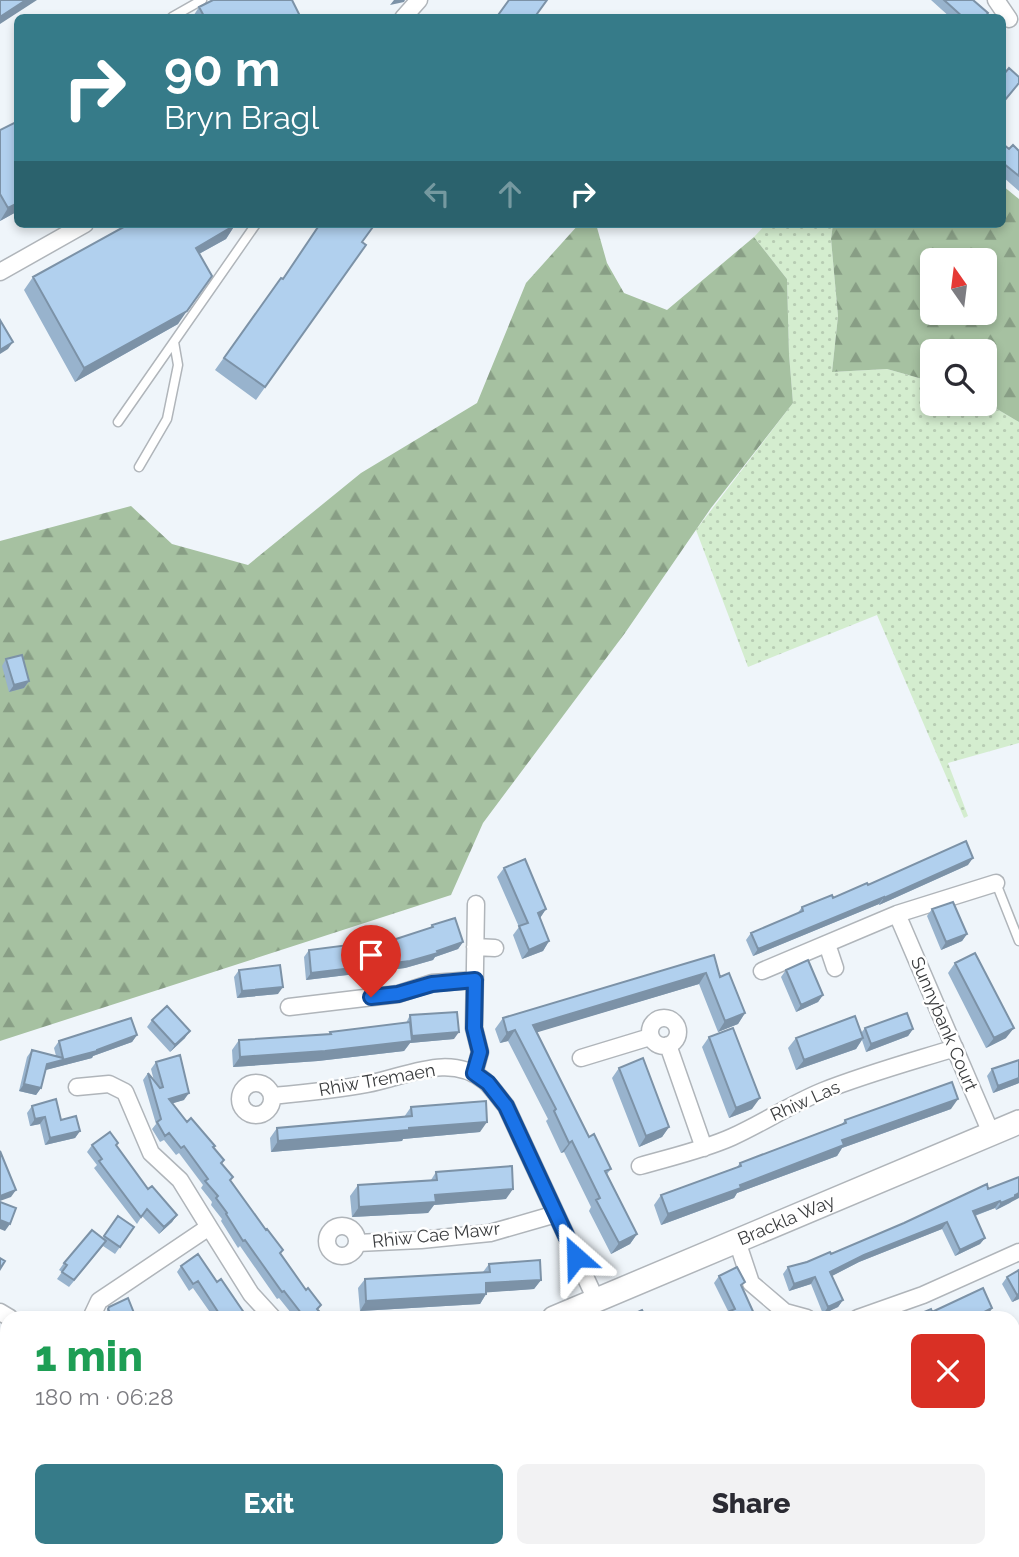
<!DOCTYPE html>
<meta charset="utf-8">
<style>
body{margin:0;font-family:Raleway,sans-serif;background:#f2f2f3;color:#2b2b33;height:100vh;display:flex;flex-direction:column;font-size:26px;white-space:nowrap}
*{box-sizing:border-box;margin:0}
p{font-size:23px;color:#7c7c81}
.icon{flex:none;width:38px;height:38px;fill:none;stroke:currentColor;stroke-width:2;stroke-linecap:round;stroke-linejoin:round}
.map{position:relative;flex:1;overflow:hidden}
.details{position:absolute;left:0px;top:1311px;width:1020px;height:247px;display:flex;flex-direction:column;background:#fff;border-radius:21px 21px 0 0;box-shadow:0 4px 10px #0003}
.details>*{flex:none}
.hud{position:absolute;left:14px;top:14px;width:992px;height:214px;border-radius:10px;box-shadow:0 4px 10px #0003;background:#367b89;color:#fff;overflow:hidden}
.needle{width:46px;rotate:346deg}
.buttons{position:absolute;left:920px;top:248px;display:grid;gap:14px}
.buttons a{display:grid;place-items:center;width:77px;height:77px;border-radius:10px;background:#fff;box-shadow:0 4px 10px #0003;font-size:35px}
.pin{position:absolute;display:grid;place-items:center;width:60px;height:60px;color:#fff;margin:-72px -30px;border-radius:50% 50% 50% 0;rotate:-45deg;box-shadow:0 0 7px #0007}
.pin .icon{rotate:45deg}
.me{position:absolute;width:77px;margin:-38px;rotate:335deg;stroke-linejoin:round;filter:drop-shadow(0 0 5px #0008)}
.turn{display:flex;align-items:center;gap:24px;height:147px;padding:0 35px;font-size:32px}
.turn .icon{width:91px;height:91px;stroke-width:2.5}
.turn b{display:block;font-size:49px;line-height:60px}
.lanes{display:flex;align-items:center;height:66px;padding:0 35px;background:#0003;justify-content:center;gap:35px;direction:ltr}
.lanes .off{opacity:.35}
.round{display:grid;place-items:center;flex:none;width:74px;height:74px;border-radius:10px;background:#f2f2f3}
.summary{display:flex;align-items:center;justify-content:space-between;height:119px;padding:0 35px}
h1{font-size:42px;font-weight:800;line-height:52px;color:#1e9e55}
.primary-button{display:flex;gap:14px;margin-top:auto;padding:14px 35px}
.primary-button a{flex:1;height:80px;border-radius:10px;background:#367b89;color:#fff;font-size:28px;font-weight:800;line-height:80px;text-align:center}
.primary-button a+a{background:#f2f2f3;color:#2b2b33}
.map>svg:first-child{display:block}
.grass{fill:url(#grass-dots)}
.forest{fill:url(#forest-firs);fill-rule:evenodd}
.lines{fill:none;stroke-linecap:round;stroke-linejoin:round}
.stream{stroke:#a0d2da;stroke-width:4.5}
.lane-casing{stroke:#b0b5ba;stroke-width:11}
.street-casing{stroke:#b0b5ba;stroke-width:19}
.secondary-casing{stroke:#b0b5ba;stroke-width:26}
.lane{stroke:#fff;stroke-width:8}
.street{stroke:#fff;stroke-width:16}
.secondary{stroke:#fff;stroke-width:23}
.wall{fill:#98b3cd}
.shaded-wall{fill:#7c92a7}
.building{fill:#b1d0ee;stroke:#7c92a7;stroke-width:2}
.route-casing{stroke:#114b97;stroke-width:18}
.route{stroke:#1a73e8;stroke-width:12}
.labels{text-anchor:middle;stroke-width:5;stroke-linejoin:round;paint-order:stroke}
.street-label{font-size:18px;fill:#3a3c3e;stroke:#fff}
</style>
<div class="map">
<svg width="1019" height="1557" viewBox="0 0 1019 1557">
<defs>
<pattern id="grass-dots" width="8" height="8" patternUnits="userSpaceOnUse" patternTransform="scale(1.75)"><rect width="8" height="8" fill="#d4edcf"/><path d="M2 2h.1M6 6h.1" fill="none" stroke="#b7ccb3" stroke-width="1.8" stroke-linecap="round"/></pattern>
<pattern id="forest-firs" width="22" height="20" patternUnits="userSpaceOnUse" patternTransform="scale(1.75)"><rect width="22" height="20" fill="#a6c1a1"/><path d="M5 1l3.5 6h-7zM16 11l3.5 6h-7z" fill="#889e85"/></pattern>
</defs>
<rect width="100%" height="100%" fill="#eff5fa"/>
<!-- grass -->
<path class="grass" d="M766,224h67l-2,15 7,77 -6,56 55,-3 46,13v22h52v-2l34,20v321l-71,20 20,53 -4,2 -87,-203 -129,52 -52,-137 97,-127 -4,-49 -2,-75 -33,-42z
M0,1430l7,5v115l50,1 -8,6h-49z"/>
<!-- forest -->
<path class="forest" d="M1003,186l16,13v223l-34,-20v-50h-52v30l-46,-13 -55,3 6,-56 -7,-77 2,-15h170zM933,261h52v52h-52z
M579,224h17l11,39 17,30 43,17 87,-73 33,42 2,75 4,49 -82,105 -86,125 -142,190 -32,72 -451,146v-500l131,-35 41,38 76,21 113,-92 116,-70 49,-120z
M1019,1360v197h-234l-5,-6 233,-1v-189z"/>
<g class="lines">
<!-- stream -->
<path class="stream" d="M796,1550l5,7"/>
<defs>
<path id="lane" d="M172,17l30,-17
M118,422l138,-198
M139,467l28,-48 11,-54 -4,-23
M996,883l23,58"/>
<path id="street" d="M996,0l13,19
M403,18l16,-18
M0,272l85,-48
M897,914l94,219
M827,944l8,24
M475,947l20,1
M762,971l135,-57 99,-31
M289,1007l109,-13 34,-11 43,-3
M650 1032a14 14 0 1 1 28 0a14 14 0 1 1-28 0Z
M668,1045l36,103
M581,1058l69,-21
M474,1074l6,-22 -6,-24 2,-124
M240 1099a16 16 0 1 1 32 0a16 16 0 1 1-32 0Z
M77,1087l32,-3 16,8 26,61 29,27 29,47 -110,74 -8,17
M272,1096c32,-3 64,-6 95,-12 39,-7 82,-32 118,-3 8,7 14,17 21,25l90,194
M640,1166c31,-9 63,-16 92,-29 31,-14 59,-33 91,-46 43,-17 87,-29 132,-43
M327 1241a15 15 0 1 1 30 0a15 15 0 1 1-30 0Z
M209,1227l42,67 22,24
M737,1241l14,42 34,29 22,6
M357,1243l64,-3 69,-7 66,-19
M0,1312l10,6
M858,1318l65,-23 96,-43
M331,1550l6,7
M469,1557l2,-7
M670,1557c13,-6 21,-7 34,0"/>
<g id="secondary">
<path id="s1" d="M554,1318l465,-196"/>
<path d="M82,1557l8,-7"/>
</g>
</defs>
<!-- lane casing -->
<use href="#lane" class="lane-casing"/>
<!-- street casing -->
<use href="#street" class="street-casing"/>
<!-- secondary casing -->
<use href="#secondary" class="secondary-casing"/>
<!-- lane -->
<use href="#lane" class="lane"/>
<!-- street -->
<use href="#street" class="street"/>
<!-- secondary -->
<use href="#secondary" class="secondary"/>
</g>
<!-- wall -->
<path class="wall" d="M931,0h42l12,18h-34z
M199,7l102,11h-109z
M0,130l18,81 -18,10z
M1003,144l6,5 10,2v40l-16,-14z
M235,225l-9,14 -27,15 -21,70 -103,58 -51,-92 9,-13z
M363,242l3,3 -110,155 -41,-30 66,-92 2,1z
M6,659l23,22 -5,7 -15,4 -7,-26z
M968,865l-89,40v-1l-126,52 -7,-16 5,-7 46,-19 5,-7 31,-9 35,-13z
M504,868l42,41 -6,9 9,23 -6,10 -21,8 -9,-24 6,-8 -22,-50z
M932,909l35,25 -5,7 -21,9 -14,-34z
M432,925l31,17 -5,7 -23,8 -2,3 -28,8 -99,12 -2,-23 5,-7 87,-11 34,-11z
M714,955l6,22 25,36 -7,11 -20,8 -19,-48 -163,48 53,105 22,32 -4,5 30,60 -7,10 -19,10 -22,-43 2,-4 -27,-55 -3,1 -15,-32 2,-2 -40,-78 -8,2 -5,-14 8,-11z
M955,963l51,75 -20,10 -38,-75z
M239,970l39,24 -41,4 -3,-21z
M786,970l37,25 -5,7 -22,10 -15,-35z
M410,1015l44,24 -44,4 -6,8 -86,10 -85,6 -1,-17 7,-10 90,-6 1,-2 76,-9z
M152,1020l33,18 -15,14 -23,-25z
M865,1028l48,1 -5,7 -42,16 -4,-12 -6,9 -60,21 -8,-22 8,-10 65,-5z
M137,1035l-5,7 -39,14 -1,2 -47,12 -4,18 -5,7 -17,-4 8,-34 5,-7 24,6 -2,-8 5,-7z
M709,1037l43,72 -23,9 -27,-71z
M1019,1060v23l-26,10 -6,-17 5,-7z
M156,1062l28,38 -12,3 15,19 26,25 11,13 -2,4 8,17 36,49 17,20 -3,4 26,36 15,15 -3,5 7,8h-30l-16,-20 -2,1 -37,-53 -2,2 -17,-27 1,-2 -11,-14 1,-3 -11,-14 2,-3 -24,-32 -3,2 -12,-15 -4,2 -8,-13 4,-5 -13,-44 5,-7 6,8 -3,-12z
M619,1068l50,59 -7,10 -23,10 -27,-69z
M32,1106l29,14 19,11 -5,7 -30,7 -5,-21 -10,2 -3,-13z
M411,1107l69,25 -77,7 -1,2 -131,11 -1,-14 7,-10 127,-11z
M951,1109l-109,39 -5,8 -100,37 -3,5 -73,27 -7,-20 7,-10 76,-28 3,-4 102,-39 3,-4z
M92,1145h24l32,44 29,26 -5,7 -13,12 -17,-18 -5,8 -43,-56 3,-3 -10,-13z
M436,1172l70,27 -72,6 -6,8 -76,4 -2,-21 8,-11 73,-5z
M988,1189l24,12 -2,2 -14,7 -1,-2 -20,8 10,22 -5,6 -25,12 -13,-27 -83,33 -27,14 11,24 -5,7 -15,7 -12,-30 -22,7 -6,-17 5,-7 43,-13z
M118,1216l16,11 -19,27 -12,-8 -34,41 -12,-8 5,-7 -3,-2 5,-7 39,-25z
M489,1264l52,16 -7,9 -48,3v2l-6,10 -120,7 -2,-23 7,-9 118,-7z
M181,1266l36,16 29,36h-32l-21,-30 -4,3 -12,-19z
M1019,1270v29l-7,3 -10,-18 5,-7z
M719,1276l23,11 14,31h-31l4,-5 -15,-30z
M109,1307l27,11h-32v-2z
M0,1332l5,10 2,2v25l-1,-1 -6,8z
M277,1550l6,7h-43l-6,-6z
M364,1550h40l8,7h-41z
M600,1550h29l-6,7h-28z"/>
<!-- shaded-wall -->
<path class="shaded-wall" d="M26,0h11l-37,24v-7z
M394,0h11l-1,2 -14,3z
M18,203v8l-18,10 8,-13z
M235,225l-9,14 -40,22 10,-13z
M187,311l-9,13 -103,58 9,-14z
M13,342l-5,7 -8,5v-4z
M29,681l-5,7 -15,4 5,-7z
M973,858l-5,7 -89,40 5,-7z
M884,897l-5,7 -126,52 5,-7z
M546,909l-6,9 -2,-5z
M967,934l-5,7 -21,9 5,-8z
M549,941l-6,10 -21,8 7,-9z
M463,942l-5,7 -23,8 -2,3 -28,8 -99,12 5,-7 126,-22z
M706,973l-7,11 -174,52 8,-11z
M283,987l-5,7 -41,4 5,-7z
M823,995l-5,7 -22,10 5,-7z
M745,1013l-7,11 -20,8 7,-11z
M1014,1028l-8,10 -20,10 8,-10z
M913,1029l-5,7 -42,16 5,-8z
M515,1030l-7,11 -8,2 7,-10z
M190,1031l-5,7 -15,14 5,-7z
M459,1032l-5,7 -44,4 -6,8 -86,10 -85,6 7,-10 169,-16 3,-5z
M137,1035l-5,7 -39,14 -1,2 -50,13 5,-7 50,-14z
M863,1038l-7,11 -60,21 8,-10z
M1019,1078v5l-26,10 5,-7z
M24,1084l17,4 -5,7 -17,-4z
M189,1093l-5,7 -20,6 5,-7z
M760,1098l-8,11 -23,9 7,-10z
M958,1099l-7,10 -109,39 -5,8 -100,37 -3,5 -73,27 7,-11 174,-74z
M45,1117l-5,7 -10,2 5,-7z
M487,1122l-7,10 -77,7 -1,2 -131,11 7,-11 131,-13z
M669,1127l-7,10 -23,10 7,-11z
M80,1131l-5,7 -30,7 5,-7z
M572,1141l-8,11 -3,1 8,-10z
M513,1189l-7,10 -72,6 -6,8 -76,4 7,-10 76,-12z
M16,1190l-5,7 -11,4v-5z
M1019,1193v5l-23,12 5,-7z
M1000,1201l-5,7 -27,10 5,-7z
M177,1215l-5,7 -13,12 5,-7z
M0,1220l10,4 -5,7 -5,-2z
M947,1222l-5,7 -83,33 -33,17 4,-7 34,-17z
M637,1234l-7,10 -19,10 8,-11z
M985,1238l-5,6 -25,12 5,-6z
M815,1277l-4,7 -22,7 5,-7z
M541,1280l-7,9 -55,4 7,-10z
M486,1294l-6,10 -120,7 6,-10z
M1019,1294v5l-7,3 5,-7z
M843,1300l-5,7 -15,7 5,-7z
M992,1308l-4,8 -5,2h-10z"/>
<!-- building -->
<path class="building" d="M0,0h26l-26,17z
M213,0h79l9,18h-96l-6,-11z
M509,0h38l-13,18h-38z
M944,0h29l15,13 -4,5h-20z
M1009,68l10,9v6l-14,17 -2,-1v-24z
M18,121v82l-10,5 -8,-14v-64z
M1003,144l6,5 4,-4 6,6v25l-16,-13z
M129,224h105l1,1 -39,23 16,28 -25,35 -103,57 -51,-91z
M320,224h55l-13,18 4,3 -101,142 -41,-29 57,-80 2,1z
M0,320l13,22 -13,8z
M22,655l7,26 -15,4 -8,-26z
M966,841l7,17 -89,40v-1l-126,52 -7,-16 52,-22 -1,-4 30,-12 1,3 34,-15 1,2z
M525,859l21,50 -8,4 11,28 -20,9 -10,-24 9,-3 -24,-55z
M953,902l14,32 -21,8 -14,-33z
M455,918l8,24 -26,9 1,2 -28,8 -99,12 -2,-23 87,-11 37,-12 -1,-2z
M975,953l39,75 -20,10 -39,-75z
M714,955l6,22 9,-4 16,40 -20,8 -19,-48 -173,52 56,112 5,-3 17,35 -6,2 32,63 -18,9 -23,-43 4,-2 -28,-57 -3,2 -15,-32 2,-2 -41,-79 -8,3 -4,-15z
M808,960l15,35 -22,10 -15,-35z
M280,965l3,22 -41,4 -3,-21z
M167,1006l23,25 -15,14 -23,-25z
M457,1012l2,20 -47,4 -2,-21z
M907,1013l6,16 -42,15 -6,-16z
M855,1016l8,22 -59,22 -8,-22z
M131,1018l6,17 -40,15v1l-50,13 -6,24 -17,-4 8,-34 31,8 -4,-17z
M410,1022l2,19 -87,10 -85,6 -1,-17 92,-6 -1,-2z
M733,1028l27,70 -24,10 -27,-71z
M180,1055l9,38 -20,6 18,23 4,-4 24,28 -2,1 11,13 -3,3 12,14 -3,3 36,50 1,-1 16,21 -3,3 26,37 2,-2 13,17 -4,4 8,9h-20l-21,-27 -2,1 -37,-52 -2,1 -17,-27 1,-1 -11,-15 2,-2 -13,-15 3,-2 -24,-33 -3,2 -12,-15 -4,3 -8,-14 4,-3 -13,-46 12,15 3,-1 -7,-25z
M643,1058l26,69 -23,9 -27,-68z
M1019,1060v18l-21,8 -6,-17z
M952,1082l6,17 -116,41 2,5 -104,40 1,3 -73,26 -7,-19 80,-29 -1,-3 106,-40 -1,-3z
M56,1099l5,21 15,-4 4,15 -30,7 -5,-21 -10,2 -3,-13z
M486,1101l1,21 -78,6v2l-131,11 -1,-13 135,-12 -1,-9z
M110,1132l8,11 -2,2 32,44 4,-3 25,29 -13,12 -17,-18 -6,8 -42,-56 3,-2 -10,-14z
M0,1151l16,39 -16,6z
M512,1166l1,23 -78,6 1,7 -77,5 -1,-22 79,-5 -1,-8z
M1019,1177v16l-4,2v2l-14,6 -1,-2 -27,10 12,27 -25,12 -13,-28 -83,33 -34,17 13,28 -15,7 -13,-30 -21,7 -6,-17 19,-5 23,-10 1,2 73,-31 83,-39 1,5z
M0,1202l16,6 -6,16 -10,-4z
M118,1216l16,11 -14,20 -16,-11z
M92,1230l14,11 -32,39 -12,-8 5,-7 -3,-2z
M198,1254l19,28 4,-3 26,38 -25,1 -24,-37 -5,3 -12,-18z
M0,1258l5,3 -5,8z
M540,1260l1,20 -55,3v11l-120,7 -1,-22 125,-7 -1,-8z
M737,1267l8,15 -4,3 15,33h-23l-3,-7 5,-2 -16,-33z
M1019,1270v24l-2,1 -10,-18z
M983,1288l9,20 -19,10h-63l21,-9 1,3z
M128,1298l8,20h-23l-5,-9 1,-2z
M642,1310l4,8h-21z
M0,1332l7,5 -3,5 3,2v22l-2,3 -5,-4z
M248,1550h29l6,7h-29z
M377,1550h27l8,7h-28z
M499,1550h25l-4,7h-25z
M600,1550h28l-6,7h-15z"/>
<g class="lines">
<defs>
<path id="route" d="M371,997l27,-3 34,-10 43,-4 -1,48 6,24 -6,21 14,10 18,23 70,151"/>
</defs>
<!-- route casing -->
<use href="#route" class="route-casing"/>
<!-- route -->
<use href="#route" class="route"/>
</g>
<g class="labels">
<!-- street labels -->
<g class="street-label">
<text transform="translate(944 1024) rotate(67)" y="6">Sunnybank Court</text>
<text transform="translate(377 1080) rotate(-10)" y="6">Rhiw Tremaen</text>
<text transform="translate(805 1101) rotate(-24)" y="6">Rhiw Las</text>
<text dy="6" stroke="none"><textPath href="#s1" startOffset="252">Brackla Way</textPath></text>
<text transform="translate(436 1235) rotate(-6)" y="6">Rhiw Cae Mawr</text>
</g>
</g>
</svg>
<div class="buttons">
<a><svg class="needle" viewBox="-14 -14 28 28"><path d="M0-13l5 13h-10z" fill="#e53935"/><path d="M0 13l5-13h-10z" fill="#7c7c81"/></svg></a>
<a><svg class="icon" aria-label="search" viewBox="0 0 24 24"><circle cx="10" cy="10" r="6"/><path d="M15 15l6 6"/></svg></a>
</div>
<div class="pin" style="left:371px;top:997px;background:#d93025"><svg class="icon" aria-label="arrive" viewBox="0 0 24 24"><path d="M6 21V4h12l-3 4 3 4H6"/></svg></div>
<svg class="me" style="left:576px;top:1257px" viewBox="-20 -20 40 40"><path d="M0-17L14 15 0 8-14 15z" fill="#1a73e8" stroke="#fff" stroke-width="4"/></svg>
<div class="hud">
<div class="turn"><svg class="icon" aria-label="right" viewBox="0 0 24 24"><path d="M7 20v-9h11M14 6l5 5-5 5"/></svg><div><b>90 m</b>Bryn Bragl</div></div>
<div class="lanes"><svg class="icon off" aria-label="left" viewBox="0 0 24 24"><path d="M17 20v-9H6M10 6l-5 5 5 5"/></svg><svg class="icon off" aria-label="ahead" viewBox="0 0 24 24"><path d="M12 20V5M6 11l6-6 6 6"/></svg><svg class="icon" aria-label="right" viewBox="0 0 24 24"><path d="M7 20v-9h11M14 6l5 5-5 5"/></svg></div>
</div>
<section class="details">
<div class="summary"><div><h1>1 min</h1><p>180 m · 06:28</p></div><a class="round" style="background:#d93025;color:#fff"><svg class="icon" aria-label="close" viewBox="0 0 24 24"><path d="M6 6l12 12M18 6L6 18"/></svg></a></div>
<div class="primary-button"><a>Exit</a><a>Share</a></div>
</section>
</div>
